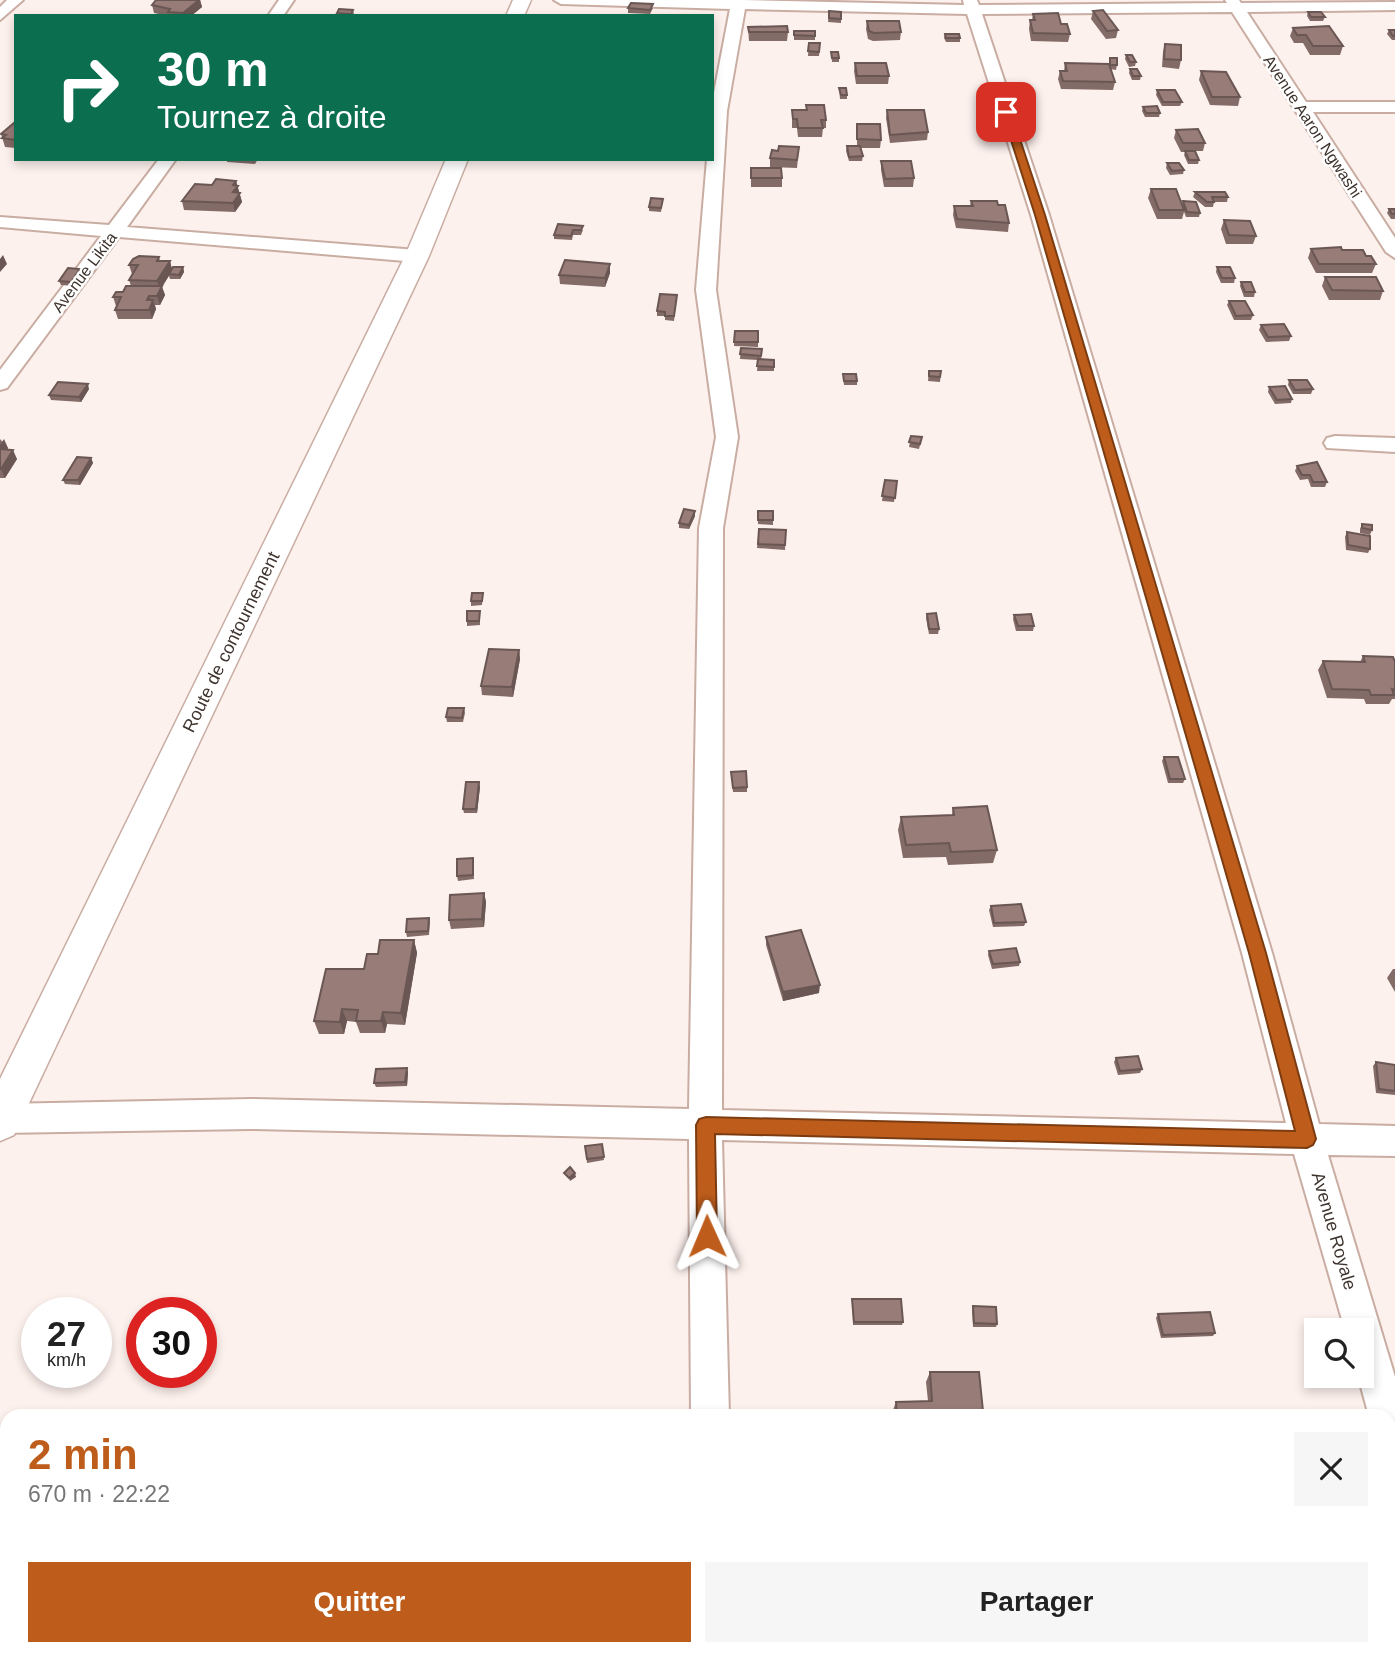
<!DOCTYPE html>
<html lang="fr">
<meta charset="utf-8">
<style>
body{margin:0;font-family:Arial,sans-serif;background:#f6f6f6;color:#222;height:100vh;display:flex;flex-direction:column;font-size:26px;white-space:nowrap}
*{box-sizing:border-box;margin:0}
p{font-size:23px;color:#767676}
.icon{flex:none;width:38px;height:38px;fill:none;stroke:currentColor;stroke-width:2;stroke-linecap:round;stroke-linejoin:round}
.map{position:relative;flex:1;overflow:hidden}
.details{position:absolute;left:0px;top:1409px;width:1396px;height:247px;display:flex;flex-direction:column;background:#fff;border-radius:21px 21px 0 0;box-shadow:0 4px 10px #0003}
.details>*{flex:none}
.guide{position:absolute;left:14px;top:14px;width:700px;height:147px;border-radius:0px;box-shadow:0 4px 10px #0003;background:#0b6e4f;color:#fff;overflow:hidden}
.fabs{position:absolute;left:1304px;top:1318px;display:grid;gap:14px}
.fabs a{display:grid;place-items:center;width:70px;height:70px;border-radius:0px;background:#fff;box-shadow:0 4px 10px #0003;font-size:35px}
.speed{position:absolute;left:21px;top:1297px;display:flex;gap:14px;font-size:35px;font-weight:700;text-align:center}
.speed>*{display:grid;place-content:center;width:91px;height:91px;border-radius:50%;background:#fff;box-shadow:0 4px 10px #0003;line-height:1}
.speed small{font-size:18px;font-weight:400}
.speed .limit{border:10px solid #d22;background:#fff;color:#111}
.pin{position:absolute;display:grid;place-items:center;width:60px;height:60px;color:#fff;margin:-30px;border-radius:14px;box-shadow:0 4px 10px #0006}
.me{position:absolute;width:77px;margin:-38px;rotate:359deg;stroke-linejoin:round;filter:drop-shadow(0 0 5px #0008)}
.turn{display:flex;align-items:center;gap:24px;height:147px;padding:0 28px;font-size:32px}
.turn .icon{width:91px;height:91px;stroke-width:2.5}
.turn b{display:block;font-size:49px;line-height:60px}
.round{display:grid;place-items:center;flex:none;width:74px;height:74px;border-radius:0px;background:#f6f6f6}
.summary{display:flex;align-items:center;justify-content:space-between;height:119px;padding:0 28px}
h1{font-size:42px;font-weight:700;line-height:52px;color:#be5d1b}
.button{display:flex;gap:14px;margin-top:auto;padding:14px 28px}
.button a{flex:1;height:80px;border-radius:0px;background:#be5d1b;color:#fff;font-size:28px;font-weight:700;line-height:80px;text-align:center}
.button a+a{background:#f6f6f6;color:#222}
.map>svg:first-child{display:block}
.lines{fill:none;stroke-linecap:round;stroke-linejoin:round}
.minor-casing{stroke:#c9ada3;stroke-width:4}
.tertiary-casing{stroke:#c9ada3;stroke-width:3}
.minor{fill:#fff;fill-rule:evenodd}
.tertiary{fill:#fff;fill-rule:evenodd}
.wall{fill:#836b67}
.shaded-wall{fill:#6a5754}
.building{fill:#987c78;stroke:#6a5754;stroke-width:2}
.route{fill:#be5d1b;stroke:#7c3c12;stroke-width:2}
.labels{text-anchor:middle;stroke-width:5;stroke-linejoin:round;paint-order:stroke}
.far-street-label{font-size:16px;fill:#3e332e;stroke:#fff}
.street-label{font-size:18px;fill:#3e332e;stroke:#fff}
</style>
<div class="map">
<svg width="1395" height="1655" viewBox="0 0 1395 1655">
<rect width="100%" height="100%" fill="#fdf1ed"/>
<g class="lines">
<defs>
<path id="minor" d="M7,0h16l-23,20v-13z
M279,0h15l-11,16h-15z
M554,0h190l220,5 -1,-5h14l2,5 248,-2 -2,-3h14l2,3 154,-1v8l-148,2 59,90h89v10h-82l82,126v20l-9,-6 -154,-240 -250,2 67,201 223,738 47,171 76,2v30l-67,-1 67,222v55l-5,2v-18h-21l-11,-40h4v-46h-17l-51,-176 -572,-14 7,276h-38l-2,-277 -438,-10 -251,4 1,-29 250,-5 438,10 10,-581 17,-91 -20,-147 11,-131h5v-56l18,-94 -169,-5zM745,9l222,5 64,201 211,738 44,170 -564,-13 1,-582 15,-91 -22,-147 11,-179z
M159,159h17l-49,68 290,23 9,6 -9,6 -298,-25 -112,151 -7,2v-20l101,-134 -101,-9v-10l109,8z
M1335,436l60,2v14l-68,-4 -3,-5 3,-5z
M690,1648h41v7h-42z"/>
<path id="tertiary" d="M513,0h18l-7,16h-18z
M446,159h22l-39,97 -415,879 -14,6v-62l405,-823z"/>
</defs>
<!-- minor casing -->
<use href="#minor" class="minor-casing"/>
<!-- tertiary casing -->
<use href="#tertiary" class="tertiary-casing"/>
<!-- minor -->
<use href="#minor" class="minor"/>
<!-- tertiary -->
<use href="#tertiary" class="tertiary"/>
</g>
<!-- wall -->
<path class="wall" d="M156,0h44l2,7 -11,9h-23l-14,-3 -2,-8z
M628,8h25l-3,6 -22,-1z
M353,10l1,4 -1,2h-16v-3z
M829,11l12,1v11l-13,-1z
M1093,11l25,19 -2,8 -10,1 -15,-20z
M1308,12l17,5 -2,4h-13l-3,-5z
M1033,14l28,10 9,10 -2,8 -37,-1 -2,-12 1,-9h2z
M867,21l34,11 -1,8 -27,1 -5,-2 -2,-10z
M748,27l40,5 -1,9h-38z
M1293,28l50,18 -3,9h-30l-7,-12h-9l-4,-7z
M1389,30h6v10h-3l-5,-6z
M794,31h21v9h-21z
M945,34l15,4v4h-14l-2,-4z
M809,43h11l-1,13h-11z
M1165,44l16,16 -2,9 -17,-2 1,-15z
M831,52l8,6v4h-7z
M1126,55l10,7 -1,4 -6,1 -4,-8z
M1110,58l7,7 -1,5 -6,-1 5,13 -2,8 -52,-1 -3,-10 2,-8h4l1,-8 44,2z
M855,63l34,13 -1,8h-32l-2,-13z
M1130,69l11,7 -1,4h-8l-3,-7z
M1201,71l39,26 -2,9 -28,-1 -11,-25z
M839,88l8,7v4h-7z
M1157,90l25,12 -2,4h-18l-6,-11z
M806,105l20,15v8h-3l-1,9h-24l-1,-9h-5v-18h14z
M1143,107l17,6 -1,4h-14l-3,-6z
M887,110l41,22 -1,8 -37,3 -4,-25z
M16,122v26l-11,-1 -4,-13z
M857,124l24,16 -1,8h-20l3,8 -1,5h-13l-3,-10 1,-5h10z
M1176,130l29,13 -2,8h-8l4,9 -1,4h-10l-4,-9 1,-3h-4l-7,-14z
M799,147l-2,21 -27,-1v-9l8,-7z
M227,159h31l-3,5 -28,-2z
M881,161l33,17 -1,9h-29l-3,-17z
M1167,163l17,7 -1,4 -13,1 -4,-7z
M751,168l31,10v9h-31z
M236,181l6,21 -7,10 -51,-2 -2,-9 30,-16z
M1151,189l31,16 1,-4 17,12 -1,4h-13l-2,-5 -2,7h-25l-9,-21z
M1195,192l33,5 -1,5h-13l-1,5h-8l-12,-10z
M663,199l-2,13 -12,-1v-4z
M971,201l27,4 11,18 -1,9 -52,-4 -3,-13 1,-9h16z
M1389,209h6v10h-4l-4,-6z
M1224,220l32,16 -3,8h-27l-5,-15z
M558,224l25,6 -2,5h-8l-1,5 -18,-1v-4z
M1311,249l31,1 24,6 10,8 -4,9h-56l-8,-15z
M159,257l1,4h10l2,8 11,-2 1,5 -4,7h-10l-1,-3 -7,11 3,8 -5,10h-5l1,4 -4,10h-34l-3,-9 1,-4 -3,-9 18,-11 -2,-6 3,-6 -3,-9z
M610,264v9l-5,14 -45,-3 -1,-9z
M1217,267l18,11 -1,5h-13l-5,-11z
M82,274l-9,12 -12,-1 -2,-4z
M1325,277l58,14 -3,9h-51l-7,-14z
M1241,282l14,10 -1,5h-10l-4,-11z
M677,295l-3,26 -9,-1v-4h-8v-5z
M1229,301l24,14 -2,5h-17l-7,-15z
M1261,325l30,11 -2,5 -23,1 -7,-12z
M735,331h23v16l-24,-1z
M741,348l21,1 -1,11h13v11h-17l1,-11 -18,-1z
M929,371h12l-1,11 -12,-1z
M843,374l14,7v4h-13z
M1289,380l24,9 -2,5h-18l-5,-9z
M1269,387l23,12 -1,4 -16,1 -7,-12z
M89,389l-8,13 -30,-2 -2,-5z
M911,436l11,1 -3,12 -10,-2z
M0,439l8,9 -1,2 10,9 -12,19h-5z
M91,458l2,5 -13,22 -15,-1 -2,-4z
M1297,466l30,16 -2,5h-14l-3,-8 -8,1 -5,-9z
M885,480l12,1 -3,21 -12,-1z
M758,511h15v14l-15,-1z
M695,516l-6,13 -10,-1v-5z
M1362,524l10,6 -2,5 -10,-2v-4z
M759,529l27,1 -1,20 -28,-2z
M1347,532l23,17 -2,4 -22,-3 -1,-13z
M483,593l-1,12 -11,1v-5z
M480,611v14l-13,1v-5z
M927,614l12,15 -1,5h-9l-3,-16z
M1014,615l20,11 -1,5h-17l-3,-12z
M519,650l1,9 -7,38 -31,-2 -1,-9z
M1363,656l32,6v37h-3l-3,5h-23l-2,-5 -37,-1 -9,-28 5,-9 37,1z
M464,708l1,5 -2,9h-16l-1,-5z
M1164,757l21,22 -2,4h-15l-6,-22z
M731,772l16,15v5h-14z
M480,787l-3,26h-13l-1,-4z
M953,808l44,42 -4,13 -45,2 -2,-8 -43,1 -5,-28 3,-13 51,-2z
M473,858l1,21 -16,2 -1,-5z
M484,893l2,9 -2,25 -33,2 -2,-9z
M991,906l35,16 -2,4 -31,1 -4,-17z
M429,918l1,4 -1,13 -22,2 -1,-5z
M766,937l53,56 -36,8 -17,-56z
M414,940l3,13 -12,72 -18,-1 -2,9h-25l-4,-11 -9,-1 -3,13h-25l-5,-13 64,-67z
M989,951l31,11 -1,4 -27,3 -4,-14z
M1393,969h2v23l-8,-14z
M1116,1058l26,11 -2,4 -22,2 -4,-13z
M1376,1062l19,5v28l-19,-2 -3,-27z
M408,1072l-1,14 -31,1 -2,-4z
M602,1144l2,16 -17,3 -2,-17z
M852,1299l51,23 -1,3h-49z
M973,1306l24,18 -1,3h-23l-1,-17z
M1158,1314l57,19 -2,3 -52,2 -5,-20z
M930,1372l53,39 11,5h-101v-6l3,-8 32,-1 -2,-19z"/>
<!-- shaded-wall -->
<path class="shaded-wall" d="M199,0h1l2,7 -11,9h-7l-1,-3z
M236,181l6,21 -7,10 -2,-9v-18z
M3,255l4,9 -7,8v-13z
M170,261l2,9 -10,17 3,8 -5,10 -3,-9 3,-6 -3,-9z
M610,264v9l-5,14v-9z
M183,267l1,5 -4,7 -1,-4z
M80,269l2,5 -9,12 -2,-4z
M149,296l3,8 1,-4 3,9 -4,10 -5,-19z
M88,384l1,5 -8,13 -2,-5z
M4,439l4,9 -6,10 -2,-3v-10z
M13,450l4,9 -12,19 -4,-9z
M91,458l2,5 -13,22 -2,-5z
M695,511v5l-6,13v-4z
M519,650l1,9 -7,38 -1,-10z
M479,782l1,5 -3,26 -1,-4z
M484,893l2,9 -2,25 -2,-8z
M414,940l3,13 -12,72 -4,-12z
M820,985l-1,8 -36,8v-9z
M342,1009l5,12 -3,13 -4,-12z
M383,1012l4,12 -2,9 -4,-12z
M407,1068l1,4 -1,14 -2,-4z
M575,1173l1,4 -6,4 -1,-3z
M322,1648h5l-2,7h-4z"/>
<!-- building -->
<path class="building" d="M156,0h43l-16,13 -15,-1 2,-3 -18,-4z
M631,3l22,1 -3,6 -22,-2z
M339,9l14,1 -2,4 -14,-1z
M1103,10l15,20 -11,1 -14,-20z
M829,11l12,1v7l-12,-1z
M1308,12h13l4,5h-14z
M1058,13l3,11h6l3,10 -37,-1 -3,-13h5l-2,-6z
M867,21h32l2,11 -27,1 -5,-2z
M787,26l1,6h-39l-1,-5z
M1329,26l14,20h-30l-7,-11h-9l-4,-7z
M1389,30h6v6h-2z
M794,31h21v5l-21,-1z
M945,34h14l1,4h-14z
M809,43h11l-1,9 -11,-1z
M1165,44l16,1v15l-17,-1z
M831,52h7l1,6h-7z
M1126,55h6l4,7h-6z
M1110,58h7v7h-7z
M855,63h31l3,13h-32z
M1065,63l44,1 6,18 -52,-1 -3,-10h7z
M1130,69h7l4,7h-8z
M1201,71l25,1 14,25h-28z
M839,88h7l1,7h-6z
M1157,90h18l7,12h-19z
M806,105h18l2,15h-5l2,8h-25l-1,-9h-4l-1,-9h15z
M1157,106l3,7h-14l-3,-6z
M887,110h37l4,22 -38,3z
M15,122l1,18 -14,-2 4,-3 -5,-1z
M857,124h23l1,16 -24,-1z
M1198,129l7,14h-22l-7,-13z
M779,146l20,1 -2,13 -27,-2 2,-8 6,1z
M847,146h13l3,10 -14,1z
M1185,151h10l4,9h-10z
M881,161h30l3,17 -29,1z
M1167,163h12l5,7 -12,1z
M751,168h30l1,10h-31z
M216,179l20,2 -3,4 5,1 -5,6 7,1 -7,10 -51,-2 13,-17 17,1z
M1151,189h25l8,21h-25z
M1195,192h30l3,5h-16l2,5h-7z
M651,198l12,1 -2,9 -12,-1z
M971,201h26l1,4h7l4,18 -52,-4 -3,-13h19z
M1183,201l13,1 4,11 -13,-1z
M1389,209h6v5h-3z
M1224,220l26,1 6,15 -27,-1z
M558,224l25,2 -2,4h-8l-2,6 -17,-1z
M1341,247l1,3h21l3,6h5l5,8h-57l-8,-15z
M139,256l20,1 -2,4h13l-13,20 -28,-1 9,-15h-9l4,-6z
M565,260l45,4 -5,14 -46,-3z
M173,267h10l-4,8 -10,-1z
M1217,267h13l5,11h-13z
M68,268l12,1 -9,13 -12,-1z
M1325,277h51l7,14 -51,-1z
M1241,282h10l4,10h-10z
M126,286h36l-5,10h-8l-2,4h6l-4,10h-34l6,-13h-8l3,-5h7z
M660,294l17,1 -3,21h-9v-4l-8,-1z
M1229,301h16l8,14 -17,1z
M1284,324l7,12 -23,1 -7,-12z
M735,331h23v11h-24z
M741,348l21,1 -1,7 -21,-2z
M758,359l16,1v7l-17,-1z
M929,371h12l-1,6 -11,-1z
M843,374h13l1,7h-13z
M1289,380h18l6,9 -18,1z
M58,382l30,2 -9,13 -30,-2z
M1285,386l7,13 -15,1 -8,-13z
M911,436l11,1 -2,7 -11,-2z
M0,449l13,1 -12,19h-1z
M77,457l14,1 -13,22h-15z
M1317,462l10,20h-14l-3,-7h-8l-5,-9z
M885,480l12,1 -2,17 -13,-2z
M684,509l11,2 -6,14 -10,-2z
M758,511h15v9h-15z
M1362,524l10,1v5l-10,-2z
M759,529l27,1 -1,15 -27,-1z
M1347,532l23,4v13l-22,-4z
M472,593h11l-1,8h-11z
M467,611h13l-1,10h-12z
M936,613l3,16h-10l-2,-15z
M1031,614l3,12h-16l-4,-11z
M489,649l30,1 -7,37 -31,-1z
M1363,656l30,1 2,5v28l-3,-1 2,6h-23l-2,-5 -37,-1 -9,-28 42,1z
M448,708h16l-2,10 -16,-1z
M1164,757h14l7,22h-15z
M746,771l1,16 -14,1 -2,-16z
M466,782h13l-3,27h-13z
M987,806l10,44 -46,2 -2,-9 -43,2 -5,-28 53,-2 -1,-7z
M473,858v17l-16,1v-17z
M484,893l-2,26 -33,1 1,-25z
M1021,904l5,18 -32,1 -3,-17z
M429,918l-1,13 -22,1 1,-13z
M801,930l19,55 -37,7 -17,-55z
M380,940h34l-13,73 -18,-1 -2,9h-25l2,-11 -16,-1 -2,13 -26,-1 12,-52h38l3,-15h11z
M1016,948l4,14 -27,2 -4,-13z
M1138,1056l4,13 -22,2 -4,-13z
M1376,1062l19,3v26l-16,-2z
M407,1068l-2,14 -31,1 2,-14z
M602,1144l2,13 -17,2 -2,-13z
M570,1167l5,6 -6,5 -5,-5z
M852,1299h49l2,23h-49z
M973,1306l23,1 1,17 -23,-1z
M1210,1312l5,21 -52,2 -5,-21z
M930,1372h49l4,39 10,-1 1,6h-97l-1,-14 36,-1z
M288,1648h34l-1,7h-34z
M348,1648h28l-1,7h-28z"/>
<!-- route -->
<path class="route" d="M1006,110l5,2 34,103 221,738 50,186 -3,6 -6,3 -592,-14 2,102 -3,7 -7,3 -7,-3 -3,-7 -1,-111 3,-6 7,-2 589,14 -46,-178 -214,-738 -33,-103z"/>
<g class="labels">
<!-- far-street labels -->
<g class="far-street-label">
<text transform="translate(1313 126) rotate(57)" y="6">Avenue Aaron Ngwashi</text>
<text transform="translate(84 272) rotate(-53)" y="6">Avenue Likita</text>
</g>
<!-- street labels -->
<g class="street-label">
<text transform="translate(231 642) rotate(-64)" y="6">Route de contournement</text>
<text transform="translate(1334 1231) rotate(74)" y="6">Avenue Royale</text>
</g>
</g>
</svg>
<div class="fabs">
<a><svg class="icon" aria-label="search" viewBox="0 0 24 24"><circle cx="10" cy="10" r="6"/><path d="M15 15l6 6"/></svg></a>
</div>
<div class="speed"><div>27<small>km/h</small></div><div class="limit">30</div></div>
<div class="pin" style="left:1006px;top:112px;background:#d93025"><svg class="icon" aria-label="arrive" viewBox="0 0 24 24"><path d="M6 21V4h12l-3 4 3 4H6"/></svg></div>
<svg class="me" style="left:707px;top:1236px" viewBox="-20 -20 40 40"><path d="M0-17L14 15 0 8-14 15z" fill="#be5d1b" stroke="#fff" stroke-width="4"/></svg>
<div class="guide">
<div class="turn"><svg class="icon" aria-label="right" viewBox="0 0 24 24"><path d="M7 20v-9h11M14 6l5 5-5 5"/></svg><div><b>30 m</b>Tournez à droite</div></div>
</div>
<section class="details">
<div class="summary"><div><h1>2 min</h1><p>670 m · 22:22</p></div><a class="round"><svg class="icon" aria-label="close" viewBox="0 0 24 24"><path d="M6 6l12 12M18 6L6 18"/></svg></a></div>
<div class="button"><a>Quitter</a><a>Partager</a></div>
</section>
</div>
